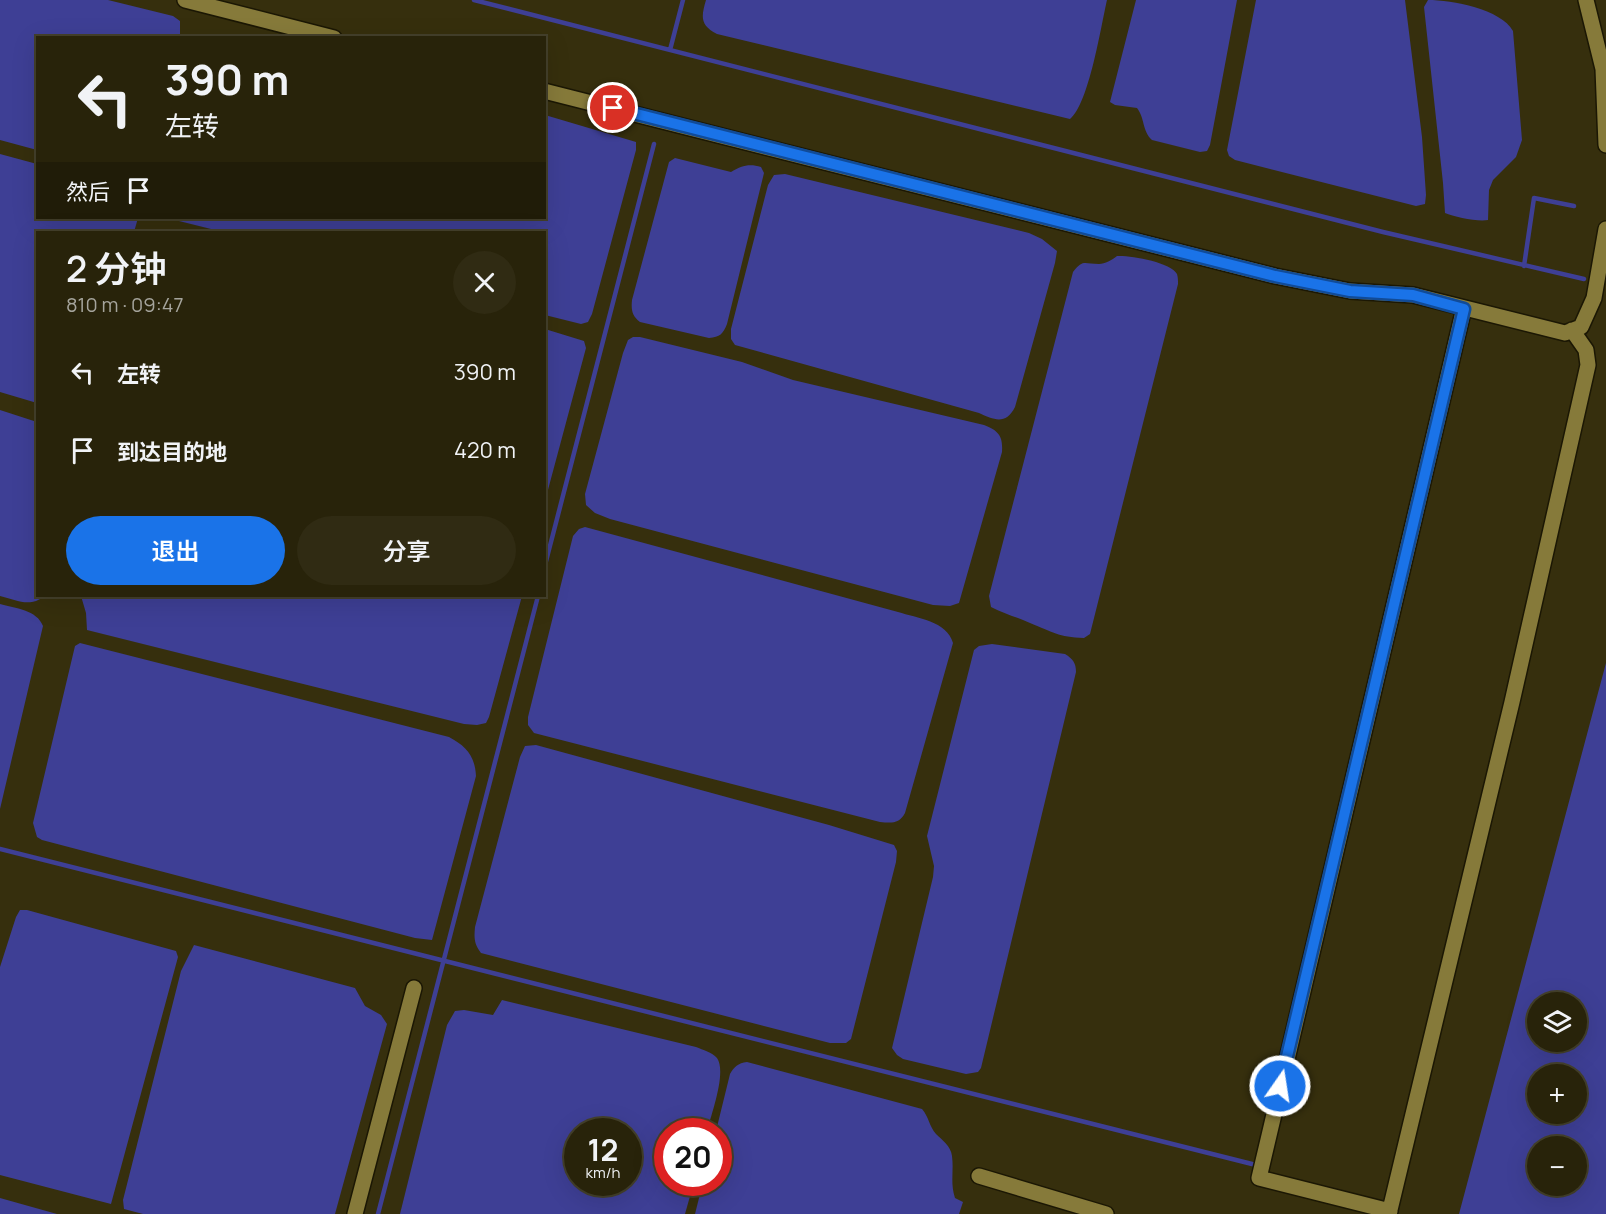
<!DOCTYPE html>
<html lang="zh">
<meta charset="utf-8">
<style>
body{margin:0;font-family:Manrope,"Noto Sans SC",sans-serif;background:#302b13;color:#f1f3f6;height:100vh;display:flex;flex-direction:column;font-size:22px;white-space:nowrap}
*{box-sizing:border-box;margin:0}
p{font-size:20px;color:#a5a49c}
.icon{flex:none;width:33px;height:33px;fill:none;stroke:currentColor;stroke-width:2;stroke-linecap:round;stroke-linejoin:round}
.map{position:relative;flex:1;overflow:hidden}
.sheet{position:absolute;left:36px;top:231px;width:510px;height:366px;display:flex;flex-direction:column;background:#28230a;border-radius:0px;box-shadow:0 6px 24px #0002,0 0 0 2px #44402b}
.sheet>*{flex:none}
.top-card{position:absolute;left:36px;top:36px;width:510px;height:183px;border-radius:0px;box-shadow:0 6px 24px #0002,0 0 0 2px #44402b;background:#28230a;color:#f1f3f6;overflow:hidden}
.tools{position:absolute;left:1527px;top:992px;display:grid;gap:12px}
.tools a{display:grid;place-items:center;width:60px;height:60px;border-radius:50%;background:#28230a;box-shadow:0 6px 24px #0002,0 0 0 2px #44402b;font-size:30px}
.speed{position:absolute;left:564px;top:1118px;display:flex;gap:12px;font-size:30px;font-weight:700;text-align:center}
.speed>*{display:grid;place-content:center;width:78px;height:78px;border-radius:50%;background:#28230a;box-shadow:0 6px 24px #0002,0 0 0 2px #44402b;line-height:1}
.speed small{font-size:15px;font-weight:400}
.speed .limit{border:9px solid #d22;background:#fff;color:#111}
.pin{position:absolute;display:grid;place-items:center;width:51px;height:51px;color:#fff;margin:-26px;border:3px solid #fff;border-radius:50%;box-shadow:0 2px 6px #0007}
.me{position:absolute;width:66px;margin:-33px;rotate:13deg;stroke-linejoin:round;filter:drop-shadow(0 0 4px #0008)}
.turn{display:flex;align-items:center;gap:21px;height:126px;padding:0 30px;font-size:27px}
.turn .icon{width:78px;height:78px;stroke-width:2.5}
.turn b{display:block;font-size:42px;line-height:51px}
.then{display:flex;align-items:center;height:57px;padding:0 30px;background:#0003;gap:12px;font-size:22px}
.round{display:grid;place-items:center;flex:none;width:63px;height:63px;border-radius:32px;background:#302b13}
.overview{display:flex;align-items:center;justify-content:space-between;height:102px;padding:0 30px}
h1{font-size:36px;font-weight:600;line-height:45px}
.button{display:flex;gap:12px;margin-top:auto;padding:12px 30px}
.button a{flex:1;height:69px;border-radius:36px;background:#1a73e8;color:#fff;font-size:24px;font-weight:600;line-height:69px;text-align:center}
.button a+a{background:#302b13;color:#f1f3f6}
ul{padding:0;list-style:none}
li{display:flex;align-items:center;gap:18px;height:78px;padding:0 30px}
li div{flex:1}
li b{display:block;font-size:22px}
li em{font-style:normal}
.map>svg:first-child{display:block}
.water{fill:#3e3f95;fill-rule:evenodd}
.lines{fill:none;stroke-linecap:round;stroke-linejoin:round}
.stream{stroke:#3e3f95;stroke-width:4.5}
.minor-casing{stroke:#1b1704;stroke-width:18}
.minor{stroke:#867a3a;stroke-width:15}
.route-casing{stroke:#114b97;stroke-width:15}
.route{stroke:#1a73e8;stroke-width:10}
</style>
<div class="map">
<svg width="1606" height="1214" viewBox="0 0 1606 1214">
<rect width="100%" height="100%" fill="#362f0d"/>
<!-- water -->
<path class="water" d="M0,0h108l65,16 7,5v16l-142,1 -1,112 -37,-10z
M706,0h401c-6,26 -18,104 -37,119l-353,-85c-17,-9 -16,-17 -11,-34z
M1136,0h101l-27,145 -3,6 -7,1 -48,-12c-10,-9 -7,-22 -15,-32l-22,-3 -5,-3z
M1256,0h149l17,137 4,58 -1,9 -9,2 -181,-46 -6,-4 -2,-6z
M1428,0c24,0 73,9 85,31l9,109 -6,17 -23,23 -4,10 -1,30c-10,2 -34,-3 -43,-7l-2,-30 -19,-176z
M545,115l91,27v8l-44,164 -4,8 -7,2 -36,-9 -1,-83h-321l-56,-14h377z
M0,154l37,10 1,54h100l-4,14h-96l-1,171 -37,-11z
M675,158l56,14c10,-6 18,-9 30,-5l3,6 -37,151c-4,10 -7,13 -18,14l-69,-16c-8,-6 -9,-12 -8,-22l37,-138z
M785,174l244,59 13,6 15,12 -2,12 -40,144c-9,18 -21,13 -36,6l-244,-68 -4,-6v-10l37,-144 6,-10z
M1117,256c12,-1 54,6 60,18 1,3 1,7 1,10l-88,350 -6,4c-26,-1 -31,-6 -54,-15 -13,-6 -26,-9 -39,-16l-2,-11 84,-324c10,-13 11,-8 26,-8 6,0 13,-4 18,-8z
M545,329l39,12 2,7 -41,153z
M633,337h7l102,25 51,18 191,45c15,6 19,11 18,27l-43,151 -9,3 -17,-1 -323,-86 -15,-6 -9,-8 -1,-11 38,-141 5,-13z
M0,410l37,12 1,174h6c-13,12 -28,4 -44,0z
M585,527l313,85c19,6 49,9 55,31l-48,170c-6,11 -13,10 -25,9l-346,-89 -6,-8v-8l45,-181 6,-7z
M81,596h441l-33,121 -3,6 -9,2 -13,-1 -377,-94 -1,-17z
M0,604c15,4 37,6 43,22l-43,183z
M80,643l369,94c17,9 26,19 27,39l-44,164 -17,-2 -373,-98 -5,-3 -4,-14 42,-177z
M992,644l73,10c8,5 11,9 11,18l-95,396 -3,4 -12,2 -63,-15 -6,-4 -5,-7 41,-171 1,-11 -7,-30 47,-186 5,-4z
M1606,663v551h-147zM1538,1002h38v39h-38zM1538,1074h38v39h-38zM1538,1146h38v39h-38z
M536,745l293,80 65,20 3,6 -1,11 -45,177 -5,4h-16l-349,-90c-7,-9 -7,-15 -6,-26l45,-170 5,-11z
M20,910h7l149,41 2,6 -67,247 -111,-29v-208l16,-50z
M194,945l161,43 10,18 16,9 6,9 -52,190h-192l-19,-5 -1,-9 58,-229z
M502,1000l194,47c7,3 16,5 21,11 10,14 -6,57 -10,73h-39v51h26l-9,32h-285l47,-189 8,-14 9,-1 29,5zM578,1131h50v51h-50z
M747,1062l175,47c7,8 7,17 14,25 6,6 15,12 16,22 2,15 -2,27 3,42l8,4 -4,12h-264l8,-32h15v-51h-2l14,-57c4,-7 8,-11 17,-12z
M0,1198l57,16h-57z"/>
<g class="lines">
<!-- stream -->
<path class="stream" d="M474,0l909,232 201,47
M670,50l13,-50
M1524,266l10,-68 40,8
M544,569l110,-425
M0,849l1256,316
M378,1214l160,-618"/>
<defs>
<path id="minor" d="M185,0l149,38
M1586,0l17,69 3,76
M544,91l731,185 75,15 63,4 152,38 16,-6 13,-29 12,-69
M979,1176l127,38
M1390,1211l-131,-33 205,-870
M355,1214l59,-226
M1389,1214l123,-512 76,-337 -2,-15 -14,-20"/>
</defs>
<!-- minor casing -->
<use href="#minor" class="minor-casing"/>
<!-- minor -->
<use href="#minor" class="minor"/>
</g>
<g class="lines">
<defs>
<path id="route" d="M613,108l662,168 75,15 63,4 51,14 -184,777"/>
</defs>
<!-- route casing -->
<use href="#route" class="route-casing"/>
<!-- route -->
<use href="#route" class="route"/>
</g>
</svg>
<div class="tools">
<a><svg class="icon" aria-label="layers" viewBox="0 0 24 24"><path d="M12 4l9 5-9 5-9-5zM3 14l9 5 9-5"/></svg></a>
<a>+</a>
<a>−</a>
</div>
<div class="speed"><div>12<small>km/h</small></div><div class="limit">20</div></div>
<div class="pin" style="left:613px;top:108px;background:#d93025"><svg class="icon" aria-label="arrive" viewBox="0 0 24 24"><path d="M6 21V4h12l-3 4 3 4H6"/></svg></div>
<svg class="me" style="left:1280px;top:1086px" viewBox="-20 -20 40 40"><circle r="17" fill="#1a73e8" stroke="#fff" stroke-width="3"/><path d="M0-11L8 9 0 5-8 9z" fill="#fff"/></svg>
<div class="top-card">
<div class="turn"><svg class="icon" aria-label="left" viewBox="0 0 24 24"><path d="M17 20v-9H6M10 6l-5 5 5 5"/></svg><div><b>390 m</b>左转</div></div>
<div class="then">然后<svg class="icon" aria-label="arrive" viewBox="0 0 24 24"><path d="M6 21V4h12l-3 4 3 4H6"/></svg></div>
</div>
<section class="sheet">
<div class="overview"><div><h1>2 分钟</h1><p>810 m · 09:47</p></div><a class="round"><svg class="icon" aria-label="close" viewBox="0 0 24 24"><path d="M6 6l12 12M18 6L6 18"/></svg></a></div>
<ul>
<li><svg class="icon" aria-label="left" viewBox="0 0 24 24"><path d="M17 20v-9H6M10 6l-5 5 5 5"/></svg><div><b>左转</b></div><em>390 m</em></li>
<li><svg class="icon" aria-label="arrive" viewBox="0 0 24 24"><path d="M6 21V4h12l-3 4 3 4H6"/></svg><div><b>到达目的地</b></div><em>420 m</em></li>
</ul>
<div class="button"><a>退出</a><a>分享</a></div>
</section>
</div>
